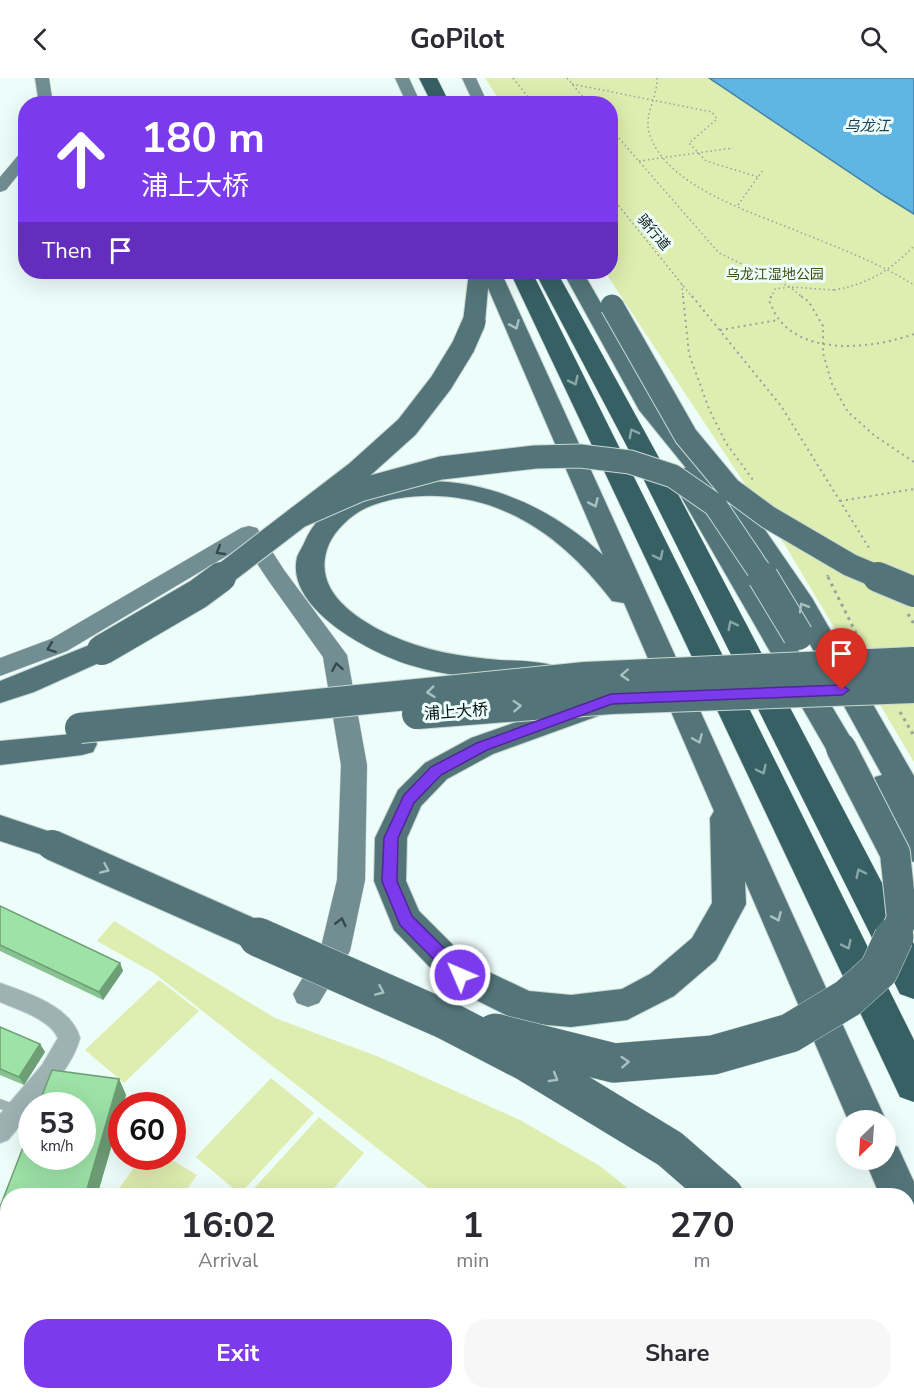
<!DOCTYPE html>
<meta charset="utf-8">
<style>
body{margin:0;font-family:"Nunito Sans","Noto Sans SC",sans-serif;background:#f7f7f7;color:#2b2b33;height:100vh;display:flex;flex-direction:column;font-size:22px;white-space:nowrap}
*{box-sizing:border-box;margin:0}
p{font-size:20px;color:#7c7c81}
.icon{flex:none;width:33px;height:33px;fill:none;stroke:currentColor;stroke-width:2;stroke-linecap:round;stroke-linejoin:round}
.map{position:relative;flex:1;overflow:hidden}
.panel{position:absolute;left:0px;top:1110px;width:915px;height:212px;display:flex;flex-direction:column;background:#fff;border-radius:24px 24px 0 0;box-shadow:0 6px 24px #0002}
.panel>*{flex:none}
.banner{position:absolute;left:18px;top:18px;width:600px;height:183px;border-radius:24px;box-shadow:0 6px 24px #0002;background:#7c3aed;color:#fff;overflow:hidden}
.needle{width:39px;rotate:205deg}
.buttons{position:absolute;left:836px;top:1032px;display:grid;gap:12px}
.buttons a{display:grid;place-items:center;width:60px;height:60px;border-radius:50%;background:#fff;box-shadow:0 6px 24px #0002;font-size:30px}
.speed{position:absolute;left:18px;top:1014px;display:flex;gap:12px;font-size:30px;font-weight:700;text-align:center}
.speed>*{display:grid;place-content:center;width:78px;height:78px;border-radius:50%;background:#fff;box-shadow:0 6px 24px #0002;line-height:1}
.speed small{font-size:15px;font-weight:400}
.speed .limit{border:9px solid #d22;background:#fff;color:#111}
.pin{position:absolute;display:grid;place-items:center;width:51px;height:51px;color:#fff;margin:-62px -26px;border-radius:50% 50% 50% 0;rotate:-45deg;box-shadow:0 0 6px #0007}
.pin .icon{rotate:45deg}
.me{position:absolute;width:66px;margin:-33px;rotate:315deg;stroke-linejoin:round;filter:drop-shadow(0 0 4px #0008)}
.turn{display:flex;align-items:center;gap:21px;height:126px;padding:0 24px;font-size:27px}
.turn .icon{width:78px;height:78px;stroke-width:2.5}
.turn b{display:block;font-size:42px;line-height:51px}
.then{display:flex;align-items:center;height:57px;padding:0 24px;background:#0003;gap:12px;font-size:22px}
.eta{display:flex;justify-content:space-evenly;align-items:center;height:102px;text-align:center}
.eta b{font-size:36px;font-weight:700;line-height:42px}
.primary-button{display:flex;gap:12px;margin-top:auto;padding:12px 24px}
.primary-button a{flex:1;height:69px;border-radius:24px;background:#7c3aed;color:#fff;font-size:24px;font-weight:700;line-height:69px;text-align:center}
.primary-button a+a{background:#f7f7f7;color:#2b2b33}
header{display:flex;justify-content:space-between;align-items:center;height:78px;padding:0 24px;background:#fff;font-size:27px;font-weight:700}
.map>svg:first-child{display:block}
.green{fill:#deedb0}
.water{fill:#5fb5e4;stroke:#4484a4;stroke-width:1.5}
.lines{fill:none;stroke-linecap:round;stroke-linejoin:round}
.lane-casing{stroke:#c8d7d4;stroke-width:1}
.street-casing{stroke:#c8d7d4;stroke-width:2}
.secondary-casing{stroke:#c8d7d4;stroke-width:1}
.primary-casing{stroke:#c8d7d4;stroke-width:2}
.highway-casing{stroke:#c8d7d4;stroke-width:1}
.path-far2{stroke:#95a4a1;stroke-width:1.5;stroke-dasharray:1.5 3;stroke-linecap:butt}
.path-far1{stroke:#95a4a1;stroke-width:2;stroke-dasharray:2 4;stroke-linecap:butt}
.path{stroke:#95a4a1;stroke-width:3;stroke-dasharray:3 4.5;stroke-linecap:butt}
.lane{fill:#9eb1b3;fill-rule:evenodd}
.street{fill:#9eb1b3;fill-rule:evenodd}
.secondary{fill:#728e92;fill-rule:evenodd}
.primary{fill:#537579;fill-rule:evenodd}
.highway{fill:#376065;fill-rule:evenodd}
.primary-bridge-far2-casing{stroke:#c8d7d4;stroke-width:25;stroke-linecap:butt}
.primary-bridge-far1-casing{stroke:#c8d7d4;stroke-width:32;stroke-linecap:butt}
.primary-bridge-casing{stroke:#c8d7d4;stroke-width:40;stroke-linecap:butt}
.path-bridge{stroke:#95a4a1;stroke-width:1.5;stroke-dasharray:1.5 3;stroke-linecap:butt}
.primary-bridge-far2{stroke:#537579;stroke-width:23}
.primary-bridge-far1{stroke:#537579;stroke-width:30}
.primary-bridge{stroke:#537579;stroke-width:39}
.wall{fill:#87c290}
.shaded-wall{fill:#6e9e75}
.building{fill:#9de2a7;stroke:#6e9e75;stroke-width:1.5}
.oneway{stroke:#a8c0bf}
.oneway2{stroke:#89a7a8}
.oneway3{stroke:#354a4a}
.route{fill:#7c3aed;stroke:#51269a;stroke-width:1.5}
.labels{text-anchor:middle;stroke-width:6;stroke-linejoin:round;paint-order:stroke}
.far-street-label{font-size:14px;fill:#04120f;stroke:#edfdf9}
.far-park-label{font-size:14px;fill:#455015;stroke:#edfdf9}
.far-water-label{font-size:15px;font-style:italic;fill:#1d4256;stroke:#edfdf9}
.street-label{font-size:16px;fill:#04120f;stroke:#edfdf9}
</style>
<header><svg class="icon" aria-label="back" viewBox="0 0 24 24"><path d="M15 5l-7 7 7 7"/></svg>GoPilot<svg class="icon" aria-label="search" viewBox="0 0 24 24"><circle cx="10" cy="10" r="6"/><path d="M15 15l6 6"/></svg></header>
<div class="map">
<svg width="914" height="1321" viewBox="0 0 914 1321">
<rect width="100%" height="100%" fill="#edfdf9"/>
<!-- green -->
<path class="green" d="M485,0h248l181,120v564l-129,-217 -180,-273h5v-168l-109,-1z
M114,843l161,97 104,39 141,63 80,46 36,29h-199l-283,-222 -57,-32z
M159,902l40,31 -75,72 -39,-33z
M271,1000l43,35 -74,81 -44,-37z
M319,1039l45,36 -36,42h-80z
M142,1079h25l30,18 -14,20h-69z
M684,1314h157l6,7h-154z"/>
<!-- water -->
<path class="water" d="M709,0h205v136l-29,-18z"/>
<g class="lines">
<defs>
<path id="lane" d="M0,1021l20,7 2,4 -2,4 -4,1 -16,-6z
M237,1314h14l3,7h-14z
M272,1314h14l6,2 2,5h-31l2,-5z"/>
<path id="street" d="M0,905c28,10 71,23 80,55 -7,26 -27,47 -44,68h-4v5l-24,29 -8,3v-29l42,-49 16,-27c-9,-19 -39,-28 -58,-36z
M0,1264l8,3v26l-8,-3z
M20,1314h26l2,7h-26z
M112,1314h33l-3,7h-33z
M496,1314h32l3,7h-32z"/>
<path id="secondary" d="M35,0h14l4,26h-14z
M395,0h14l12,26h-14z
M462,0h14l12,26h-14z
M26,73v14l-20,25 -6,2v-15l21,-25z
M249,448l8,2 27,42 63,85 20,110 -2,115 -15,71 -31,52 -11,4 -11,-4 -4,-9 28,-47 16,-67 4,-115 -18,-108 -55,-77 -23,-35 -178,106 -67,25v-18l51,-19 190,-111z"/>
<path id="primary" d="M469,194h32l379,835 6,13 -1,2 -37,-2 -103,-239 1,23 -30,56 -42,36 -47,24 -56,7 -46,-4 -13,-5 -64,-32 -54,-56 -20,-49 1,-43 23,-48 27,-27 46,-25 128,-45 10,3 5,8 -5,8 -116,42 -46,25 -26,27 -14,32 -1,43 13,30 53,53 57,27 42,4 51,-6 28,-15 42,-36 20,-35 -2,-85 4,-7 -90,-208 -12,-2c-31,-40 -66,-74 -115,-93 -40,-15 -89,-17 -129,-1 -16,7 -32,22 -39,37 -19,45 25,74 61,91 35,16 72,22 110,25 20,1 40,1 59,7l4,7 -4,7 -10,3c-47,-4 -94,-5 -139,-19 -39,-12 -125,-56 -113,-108 2,-5 6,-11 8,-16 8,-18 23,-34 40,-43 9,-5 20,-7 30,-9 83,-24 167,10 228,66l-115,-267 -3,34 -3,5 -8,1 -8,-1 -3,-5z
M563,194h20l78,136 19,25 72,78 60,87 102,178v86l-11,-4 -32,-72 4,-9 7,-2 -92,-167 -56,-85 -39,-45 157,262 4,8 -4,8 -11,3 -11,-3 -162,-282 3,-5 15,-1 -47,-58z
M102,562l10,3 4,7 -4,7 -78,35 -34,11v-22z
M82,655l11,3 4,8 -4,8 -11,3 -82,10v-24z
M0,737l63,21 5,9 -5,9 -11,4 -52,-17z
M885,1063l13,6 16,35v65l-6,-3v-48h-28l-15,-36h20z
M908,1277l6,3v41h-16l-5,-7h15z"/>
<path id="highway" d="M419,0h18l13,26h-18z
M510,194h22l382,768v62l-14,-5z
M535,194h22l101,184 256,488v55l-14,-5 -268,-538z"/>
</defs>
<!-- lane casing -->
<use href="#lane" class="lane-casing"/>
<!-- street casing -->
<use href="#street" class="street-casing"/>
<!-- secondary casing -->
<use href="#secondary" class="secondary-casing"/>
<!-- primary casing -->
<use href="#primary" class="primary-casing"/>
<!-- highway casing -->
<use href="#highway" class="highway-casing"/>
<!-- path-far2 -->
<path class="path-far2" d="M513,0l21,26
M567,0l22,26
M657,0c1,18 -13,36 -8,54 15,55 106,81 153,101 37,15 77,30 112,52
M572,6l140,28 5,7 -28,24 17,18 52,16
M610,50l109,125 71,34 13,11
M639,83l94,-13
M610,117l83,103
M738,127l25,-35
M682,206l1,14
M771,220l4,-9 15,-2 44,3"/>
<!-- path-far1 -->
<path class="path-far1" d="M683,218l6,58 20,55 17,34 27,37
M692,218l89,110 90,145
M771,218l-2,5c3,5 5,12 9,17 28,39 97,30 136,16
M801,218l8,6 14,24v27l9,31 16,28 27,24 39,26
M720,252l58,-10
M840,423l74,-12
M827,497l2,3"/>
<!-- path -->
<path class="path" d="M828,499l32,64
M908,536l6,10
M900,634l14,24"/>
<!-- lane -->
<use href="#lane" class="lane"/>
<!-- street -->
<use href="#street" class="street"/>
<!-- secondary -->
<use href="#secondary" class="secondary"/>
<!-- primary -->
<use href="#primary" class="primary"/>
<!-- highway -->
<use href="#highway" class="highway"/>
<defs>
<path id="primary-bridge-far2" d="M612,228l74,130 44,53 38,28 82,48 31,13
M298,439l62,-27 81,-22 94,-11 45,-1 50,6 43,14 42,29 49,73
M219,500l138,-106 50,-45 34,-44 22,-36 11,-25"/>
<path id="primary-bridge-far1" d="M763,499l35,58
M878,499l36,15
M102,572l96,-56 23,-17
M417,636l194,-15 303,-11
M80,650l505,-51 329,-15
M841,670l54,105 7,66 -9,19
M52,767l210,93"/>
<path id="primary-bridge" d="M258,859l188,83 81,42 143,87 54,47
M495,955l119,30 99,-8 77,-22 58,-35 31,-28 15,-33"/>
</defs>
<!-- primary-bridge-far2 casing -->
<use href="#primary-bridge-far2" class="primary-bridge-far2-casing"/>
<!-- primary-bridge-far1 casing -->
<use href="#primary-bridge-far1" class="primary-bridge-far1-casing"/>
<!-- primary-bridge casing -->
<use href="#primary-bridge" class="primary-bridge-casing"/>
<!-- path-bridge -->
<path class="path-bridge" d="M834,212c34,-6 56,-19 80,-44"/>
<!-- primary-bridge-far2 -->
<use href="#primary-bridge-far2" class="primary-bridge-far2"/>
<!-- primary-bridge-far1 -->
<use href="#primary-bridge-far1" class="primary-bridge-far1"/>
<!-- primary-bridge -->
<use href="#primary-bridge" class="primary-bridge"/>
</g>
<!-- wall -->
<path class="wall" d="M0,828l120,57 3,8 -20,29 -103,-49z
M0,949l40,17 5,8 -21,33 -24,-10z
M52,992l67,9 7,16 -3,11h-1v4l-25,86h-89v141l-8,-9v-30l4,-3 -4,-8v-50l5,-11 -5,-7v-12l32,-83v32h50v-50h-44z
M320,1314h109l-3,7h-95z"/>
<!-- shaded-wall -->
<path class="shaded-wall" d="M120,885l3,8 -20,29 -4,-8z
M40,966l5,8 -21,33 -5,-8z
M119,1001l7,16 -3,11h-1v4l-25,86h-12z
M426,1314h3l-3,7h-4z"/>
<!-- building -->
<path class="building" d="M0,828l120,57 -21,29 -99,-47z
M0,949l40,17 -21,33 -19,-8z
M52,992l67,9 -34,117h-77v21l-8,-1v-9l32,-83v32h50v-50h-44z
M223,1112l4,6h-12z
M362,1113l7,5h-10z
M8,1144v115l-8,-9v-30l4,-3 -4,-8v-50z
M327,1314h99l-4,7h-84z
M594,1314h66l10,7h-80z"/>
<!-- one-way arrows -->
<defs><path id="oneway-chevron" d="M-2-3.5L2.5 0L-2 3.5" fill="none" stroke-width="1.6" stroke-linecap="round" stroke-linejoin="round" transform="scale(1.5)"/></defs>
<g class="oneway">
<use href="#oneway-chevron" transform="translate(515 247) rotate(66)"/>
<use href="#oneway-chevron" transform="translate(594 425) rotate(66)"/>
<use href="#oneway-chevron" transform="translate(803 529) rotate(-121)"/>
<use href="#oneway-chevron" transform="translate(625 597) rotate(177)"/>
<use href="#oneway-chevron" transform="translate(431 614) rotate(174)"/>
<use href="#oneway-chevron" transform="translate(517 628) rotate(-4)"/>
<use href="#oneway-chevron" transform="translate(698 661) rotate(67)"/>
<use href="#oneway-chevron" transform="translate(105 791) rotate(24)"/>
<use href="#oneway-chevron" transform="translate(777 839) rotate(66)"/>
<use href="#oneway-chevron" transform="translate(380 913) rotate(24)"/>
<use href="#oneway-chevron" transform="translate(625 984) rotate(-4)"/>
<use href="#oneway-chevron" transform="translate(554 1000) rotate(31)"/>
</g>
<g class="oneway2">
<use href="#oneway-chevron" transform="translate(574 303) rotate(64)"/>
<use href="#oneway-chevron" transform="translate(633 355) rotate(-118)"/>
<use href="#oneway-chevron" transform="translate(659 478) rotate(64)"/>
<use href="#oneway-chevron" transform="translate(732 547) rotate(-117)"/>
<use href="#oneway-chevron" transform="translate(762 692) rotate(64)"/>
<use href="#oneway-chevron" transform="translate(860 795) rotate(-116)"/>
<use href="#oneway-chevron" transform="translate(847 867) rotate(64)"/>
</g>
<g class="oneway3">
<use href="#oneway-chevron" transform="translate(220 473) rotate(149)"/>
<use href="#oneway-chevron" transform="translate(51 570) rotate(159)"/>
<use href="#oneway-chevron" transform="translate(337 589) rotate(-100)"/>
<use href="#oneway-chevron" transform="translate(341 844) rotate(-77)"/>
</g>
<!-- route -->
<path class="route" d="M842,607l7,5 -7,5 -230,9 -125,46 -46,25 -27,28 -16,35 -1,43 15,35 54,54 2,5 -2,5 -6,2 -6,-2 -54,-55 -18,-44 2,-43 20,-43 27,-28 46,-24 134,-49z"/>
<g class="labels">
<!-- far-street labels -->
<g class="far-street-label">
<text transform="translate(654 154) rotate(50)" y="5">骑行道</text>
</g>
<!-- far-park labels -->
<g class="far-park-label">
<text x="775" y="201">乌龙江湿地公园</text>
</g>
<!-- far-water labels -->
<g class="far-water-label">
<text x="867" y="53">乌龙江</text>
</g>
<!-- street labels -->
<g class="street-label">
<text transform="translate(456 633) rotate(-4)" y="6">浦上大桥</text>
</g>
</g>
</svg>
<div class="buttons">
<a><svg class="needle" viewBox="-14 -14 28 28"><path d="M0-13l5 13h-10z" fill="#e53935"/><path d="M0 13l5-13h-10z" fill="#7c7c81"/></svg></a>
</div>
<div class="speed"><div>53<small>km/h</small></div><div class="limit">60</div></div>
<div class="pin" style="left:842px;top:612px;background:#d93025"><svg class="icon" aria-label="arrive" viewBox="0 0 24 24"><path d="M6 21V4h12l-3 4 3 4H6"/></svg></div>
<svg class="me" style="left:460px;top:897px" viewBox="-20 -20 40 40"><circle r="17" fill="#7c3aed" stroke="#fff" stroke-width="3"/><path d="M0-11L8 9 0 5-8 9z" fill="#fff"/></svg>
<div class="banner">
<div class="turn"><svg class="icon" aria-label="ahead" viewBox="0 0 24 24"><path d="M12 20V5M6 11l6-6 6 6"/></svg><div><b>180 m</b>浦上大桥</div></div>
<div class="then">Then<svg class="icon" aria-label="arrive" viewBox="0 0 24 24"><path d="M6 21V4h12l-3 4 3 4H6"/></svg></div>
</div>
<section class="panel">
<div class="eta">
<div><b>16:02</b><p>Arrival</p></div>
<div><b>1</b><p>min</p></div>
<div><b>270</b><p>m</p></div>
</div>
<div class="primary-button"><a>Exit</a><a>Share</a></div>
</section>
</div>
